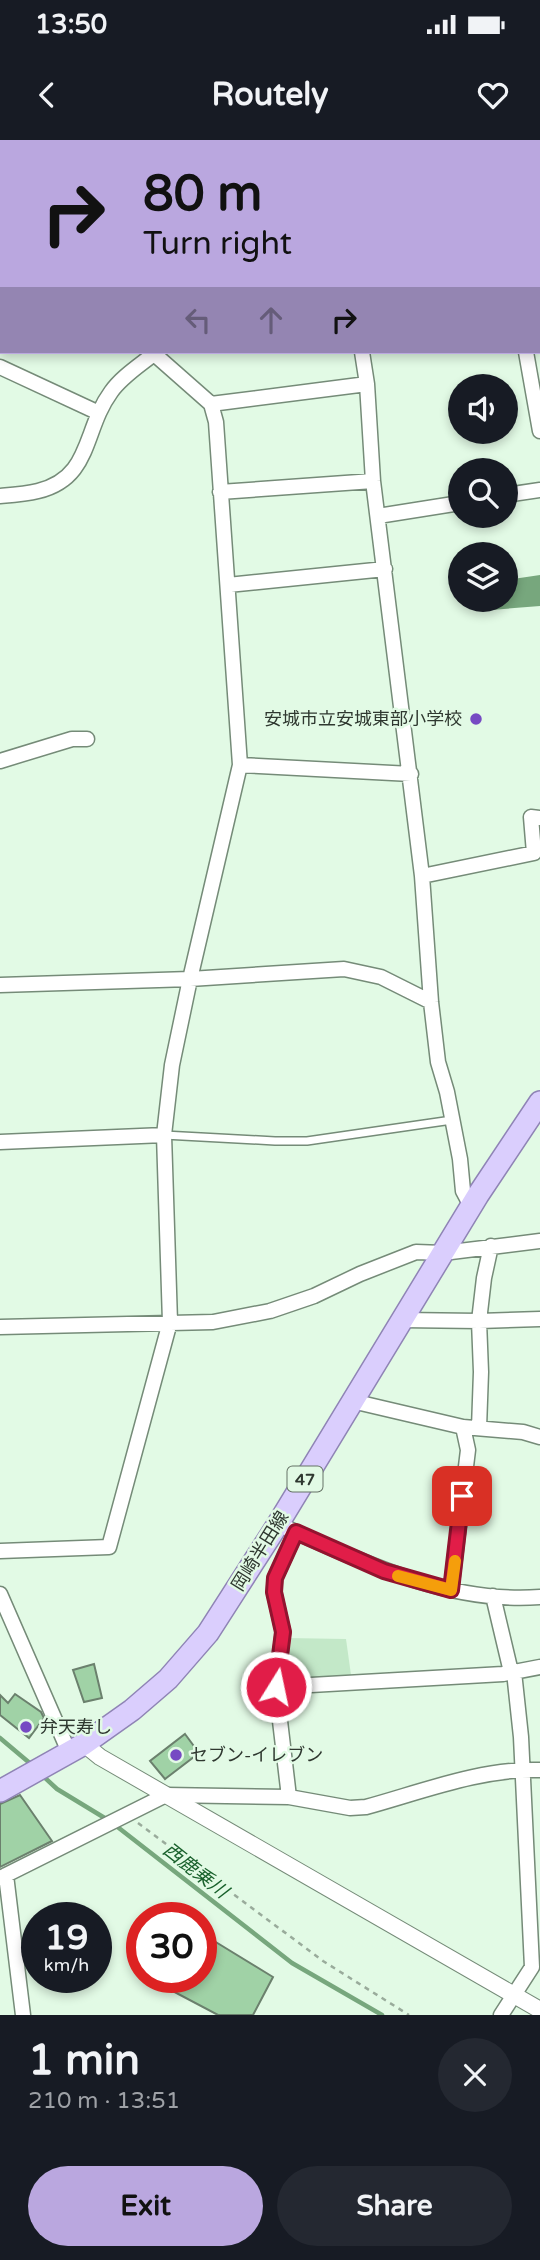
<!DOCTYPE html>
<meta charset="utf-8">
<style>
body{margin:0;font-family:"Varela Round","Noto Sans JP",sans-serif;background:#242831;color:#f1f3f6;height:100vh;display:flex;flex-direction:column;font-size:26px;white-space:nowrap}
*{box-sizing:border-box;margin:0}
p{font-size:23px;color:#9ea1a6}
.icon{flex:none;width:38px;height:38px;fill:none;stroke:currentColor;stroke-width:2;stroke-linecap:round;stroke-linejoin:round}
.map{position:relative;height:1875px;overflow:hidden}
.drawer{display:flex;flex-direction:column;background:#171b24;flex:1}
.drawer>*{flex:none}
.top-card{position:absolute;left:0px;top:0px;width:541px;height:214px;box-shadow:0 4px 10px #0003;background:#baa7df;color:#111;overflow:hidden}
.tools{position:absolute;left:448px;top:234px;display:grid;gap:14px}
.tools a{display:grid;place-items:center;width:70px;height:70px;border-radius:50%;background:#171b24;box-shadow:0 4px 10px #0003;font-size:35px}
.speed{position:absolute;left:21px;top:1762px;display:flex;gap:14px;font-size:35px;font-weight:700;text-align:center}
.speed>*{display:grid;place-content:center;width:91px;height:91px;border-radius:50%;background:#171b24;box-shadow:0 4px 10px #0003;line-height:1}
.speed small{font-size:18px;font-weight:400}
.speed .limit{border:10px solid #d22;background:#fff;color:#111}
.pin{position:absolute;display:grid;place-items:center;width:60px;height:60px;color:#fff;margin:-30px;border-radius:14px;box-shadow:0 4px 10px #0006}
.me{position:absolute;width:77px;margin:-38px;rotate:10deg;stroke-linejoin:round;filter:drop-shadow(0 0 5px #0008)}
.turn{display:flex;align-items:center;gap:24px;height:147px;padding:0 28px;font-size:32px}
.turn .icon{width:91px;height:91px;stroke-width:2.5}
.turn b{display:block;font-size:49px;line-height:60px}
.lanes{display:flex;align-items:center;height:66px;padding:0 28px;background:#0003;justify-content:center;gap:35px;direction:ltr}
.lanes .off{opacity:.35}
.round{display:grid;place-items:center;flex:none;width:74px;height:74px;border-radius:37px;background:#242831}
.overview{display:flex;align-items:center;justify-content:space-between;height:119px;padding:0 28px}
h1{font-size:42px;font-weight:700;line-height:52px}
.button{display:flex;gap:14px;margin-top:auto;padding:14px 28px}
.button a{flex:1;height:80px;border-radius:42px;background:#baa7df;color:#111;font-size:28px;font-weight:700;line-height:80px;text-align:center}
.button a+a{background:#242831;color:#f1f3f6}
.status{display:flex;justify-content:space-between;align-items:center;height:49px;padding:0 35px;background:#171b24;direction:ltr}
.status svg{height:19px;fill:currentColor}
header{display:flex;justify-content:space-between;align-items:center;height:91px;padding:0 28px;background:#171b24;font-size:32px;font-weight:700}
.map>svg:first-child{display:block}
.green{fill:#c3e8c8}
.water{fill:#77a77d}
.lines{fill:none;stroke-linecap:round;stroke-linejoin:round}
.stream{stroke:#77a77d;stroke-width:4.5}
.building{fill:#a0d2a6;stroke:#6b806d;stroke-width:2}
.service-casing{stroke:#758b78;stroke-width:10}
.minor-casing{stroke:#758b78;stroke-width:17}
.tertiary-casing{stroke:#758b78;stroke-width:18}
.primary-casing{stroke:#8f84b5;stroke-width:24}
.path{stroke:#99ab9b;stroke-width:2.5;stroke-dasharray:5 5;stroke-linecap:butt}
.service{stroke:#fff;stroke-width:7}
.minor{stroke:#fff;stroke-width:14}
.tertiary{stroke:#fff;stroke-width:16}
.primary{stroke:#dacefd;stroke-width:21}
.route-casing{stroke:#92132f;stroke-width:18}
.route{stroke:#e11d48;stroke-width:12}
.slow{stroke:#f59e0b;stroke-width:12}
.poi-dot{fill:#764ac3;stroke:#e2fae5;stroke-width:2.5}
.labels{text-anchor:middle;stroke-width:5;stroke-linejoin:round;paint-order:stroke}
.shield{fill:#e2fae5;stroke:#657266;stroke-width:2}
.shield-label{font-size:16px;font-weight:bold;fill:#2f3830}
.poi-label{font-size:18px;fill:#2f3830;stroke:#e2fae5;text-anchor:start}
.street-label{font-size:18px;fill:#2f3830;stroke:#e2fae5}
.water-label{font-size:19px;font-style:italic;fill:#19612c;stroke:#e2fae5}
</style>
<div class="status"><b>13:50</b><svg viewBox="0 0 49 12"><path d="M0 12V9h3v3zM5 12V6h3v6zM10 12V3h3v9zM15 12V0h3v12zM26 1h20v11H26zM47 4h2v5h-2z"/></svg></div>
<header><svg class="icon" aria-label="back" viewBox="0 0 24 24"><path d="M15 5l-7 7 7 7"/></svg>Routely<svg class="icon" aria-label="heart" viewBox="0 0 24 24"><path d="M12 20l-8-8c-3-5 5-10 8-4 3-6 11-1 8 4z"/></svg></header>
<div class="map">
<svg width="540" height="1875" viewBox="0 0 540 1875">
<rect width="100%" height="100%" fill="#e2fae5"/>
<!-- green -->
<path class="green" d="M286,1498l60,1 5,36 -68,6z"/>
<!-- water -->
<path class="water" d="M540,435v31l-49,4v-10h15v-20z"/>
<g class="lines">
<!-- stream -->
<path class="stream" d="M0,1598l32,27
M43,1636l14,13 51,31
M115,1685l177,138 90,52"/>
</g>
<!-- building -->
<path class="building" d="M94,1524l8,34 -18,4 -11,-32z
M15,1554l26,18 3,6 -15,20 -29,-23v-20l8,8z
M185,1594l14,19 -34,26 -15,-18z
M20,1655l32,46 -52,26v-63z
M201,1793l72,44 -20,38h-35l-70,-37h53z"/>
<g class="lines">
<defs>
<path id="service" d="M164,995l111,6h32l145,-21"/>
<path id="minor" d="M42,0v2
M173,0l1,2
M307,0l1,2
M390,0v2
M491,0l1,2
M539,64h1
M0,98l2,-1
M362,212l5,32 6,97 49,395 9,126 7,60 9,30 13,67 3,32 8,15
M526,212l14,79
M0,227l99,46
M211,264l156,-20
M220,352l153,-11
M506,355l34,-5
M0,356c12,-1 26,-2 38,-5 54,-13 45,-61 73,-99 11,-16 31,-28 45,-40
M378,376l82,-13
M228,445l157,-16
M0,621l72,-22h15
M240,625l171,9
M422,736l112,-23 -3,-36 9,1
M0,845l190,-6 154,-10 37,8 50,25
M0,1002l164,-7
M402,1180l77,1 61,-2
M0,1187l213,-5 57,-11 44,-15 46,-22 56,-22 27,1 97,-12
M352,1261l111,26 60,5 17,5
M479,1288l2,-56 -2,-51 5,-43 7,-32
M278,1384c83,37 168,80 262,73
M0,1411l109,-4 61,-225 -6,-187 8,-70 18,-86 50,-214 -24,-343 -5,-18 -59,-52
M451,1450l17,-140 -5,-23
M0,1454l69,158
M493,1456l18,76
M276,1547l227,-13 37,-7
M289,1657l-13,-110 7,-55 -9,-40 1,-14 21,-46
M6,1735l17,140
M0,1738l166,-83 123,2 61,11 16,-1c55,-15 116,-39 174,-37
M501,1875l31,-48 -11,-230 -7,-65"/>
<path id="tertiary" d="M84,1604l16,13 440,253"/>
<path id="primary" d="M0,1651l84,-47 48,-34 36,-31 40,-46 70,-109 200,-329 62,-93"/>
</defs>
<!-- service casing -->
<use href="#service" class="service-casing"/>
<!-- minor casing -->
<use href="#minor" class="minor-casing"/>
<!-- tertiary casing -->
<use href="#tertiary" class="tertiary-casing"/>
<!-- primary casing -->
<use href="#primary" class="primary-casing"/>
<!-- path -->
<path class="path" d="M138,1683l185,138 86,54"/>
<!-- service -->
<use href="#service" class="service"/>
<!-- minor -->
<use href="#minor" class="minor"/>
<!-- tertiary -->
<use href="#tertiary" class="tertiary"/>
<!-- primary -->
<use href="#primary" class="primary"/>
</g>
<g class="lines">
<defs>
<path id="route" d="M276,1547l7,-55 -9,-40 1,-14 21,-46 88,39 67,19 11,-94"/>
</defs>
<!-- route casing -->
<use href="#route" class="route-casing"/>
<!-- route -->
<use href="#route" class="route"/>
<!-- slow -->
<path class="slow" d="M398,1436l53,14 4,-29"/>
</g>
<!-- markers -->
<g class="poi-dot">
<circle cx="476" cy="579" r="7"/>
<circle cx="26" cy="1587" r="7"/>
<circle cx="176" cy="1615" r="7"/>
</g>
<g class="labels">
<!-- shield labels -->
<rect class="shield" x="287.5" y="1326.5" width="35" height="25" rx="5"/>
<g class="shield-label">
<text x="305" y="1345">47</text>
</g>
<!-- poi labels -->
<g class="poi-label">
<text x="462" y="585" text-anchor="end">安城市立安城東部小学校</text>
<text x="40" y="1593">弁天寿し</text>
<text x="190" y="1621">セブン-イレブン</text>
</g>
<!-- street labels -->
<g class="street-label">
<text transform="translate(260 1411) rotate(-58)" y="6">岡崎半田線</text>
</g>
<!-- water labels -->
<g class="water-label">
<text transform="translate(196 1730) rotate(38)" y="7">西鹿乗川</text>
</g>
</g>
</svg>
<div class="tools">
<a><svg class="icon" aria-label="sound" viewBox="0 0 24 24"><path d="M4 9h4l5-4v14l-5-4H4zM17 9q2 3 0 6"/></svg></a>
<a><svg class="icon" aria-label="search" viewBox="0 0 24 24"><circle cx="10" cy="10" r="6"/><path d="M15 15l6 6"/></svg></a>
<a><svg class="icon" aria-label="layers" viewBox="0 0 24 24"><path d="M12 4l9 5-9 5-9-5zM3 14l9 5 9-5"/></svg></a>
</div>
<div class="speed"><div>19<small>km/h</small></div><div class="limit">30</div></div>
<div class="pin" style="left:462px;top:1356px;background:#d93025"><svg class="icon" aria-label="arrive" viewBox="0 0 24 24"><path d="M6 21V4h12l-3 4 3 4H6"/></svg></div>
<svg class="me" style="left:276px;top:1547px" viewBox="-20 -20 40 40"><circle r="17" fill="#e11d48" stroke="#fff" stroke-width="3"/><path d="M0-11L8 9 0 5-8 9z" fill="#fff"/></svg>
<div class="top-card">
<div class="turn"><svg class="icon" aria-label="right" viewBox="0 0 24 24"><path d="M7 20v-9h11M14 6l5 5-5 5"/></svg><div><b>80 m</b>Turn right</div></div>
<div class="lanes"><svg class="icon off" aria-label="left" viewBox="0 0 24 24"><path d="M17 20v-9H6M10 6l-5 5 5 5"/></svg><svg class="icon off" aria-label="ahead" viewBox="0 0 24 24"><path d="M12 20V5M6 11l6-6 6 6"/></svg><svg class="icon" aria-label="right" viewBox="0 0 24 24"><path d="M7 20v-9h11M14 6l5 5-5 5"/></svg></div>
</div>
</div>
<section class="drawer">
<div class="overview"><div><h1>1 min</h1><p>210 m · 13:51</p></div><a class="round"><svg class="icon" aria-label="close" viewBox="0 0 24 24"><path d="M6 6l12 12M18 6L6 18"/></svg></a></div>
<div class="button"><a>Exit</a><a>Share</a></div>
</section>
